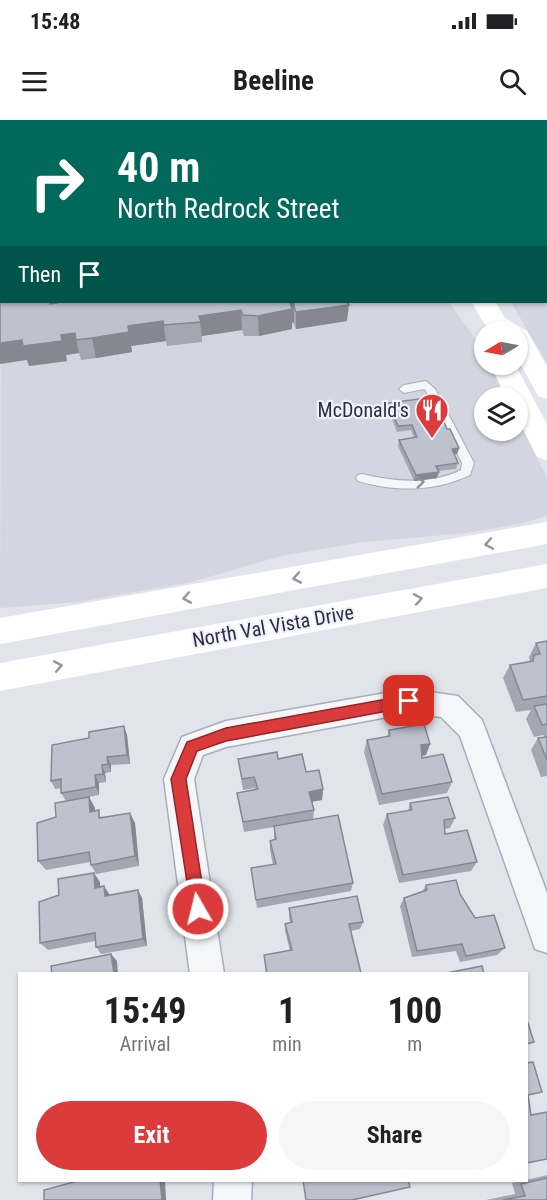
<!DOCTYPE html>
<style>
body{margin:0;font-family:"Roboto Condensed",sans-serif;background:#f6f6f6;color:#202124;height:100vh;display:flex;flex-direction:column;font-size:22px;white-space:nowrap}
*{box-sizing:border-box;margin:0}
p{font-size:20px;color:#757577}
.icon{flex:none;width:33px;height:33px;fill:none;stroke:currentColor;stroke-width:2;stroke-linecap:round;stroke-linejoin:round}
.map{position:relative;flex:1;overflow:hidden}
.drawer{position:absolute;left:18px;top:852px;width:510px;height:210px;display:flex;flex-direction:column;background:#fff;border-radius:0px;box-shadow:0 2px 4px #0004}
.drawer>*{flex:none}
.hud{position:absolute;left:0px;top:0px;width:548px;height:183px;box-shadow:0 2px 4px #0004;background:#00695c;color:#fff;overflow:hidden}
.needle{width:39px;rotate:260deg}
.tools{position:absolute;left:474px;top:201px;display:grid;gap:12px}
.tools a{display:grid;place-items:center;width:54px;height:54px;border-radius:50%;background:#fff;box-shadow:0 2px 4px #0004;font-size:30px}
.pin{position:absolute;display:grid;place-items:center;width:51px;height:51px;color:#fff;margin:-26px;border-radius:12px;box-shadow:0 3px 9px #0006}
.me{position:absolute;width:66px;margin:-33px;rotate:352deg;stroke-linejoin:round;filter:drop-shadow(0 0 4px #0008)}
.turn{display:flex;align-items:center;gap:21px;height:126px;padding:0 18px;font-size:27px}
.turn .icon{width:78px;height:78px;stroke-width:2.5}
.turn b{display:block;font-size:42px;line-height:51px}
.then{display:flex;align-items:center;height:57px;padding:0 18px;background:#0003;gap:12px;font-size:22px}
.eta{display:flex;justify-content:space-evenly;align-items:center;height:102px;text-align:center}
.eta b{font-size:36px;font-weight:700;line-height:42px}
.button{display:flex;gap:12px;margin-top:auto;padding:12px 18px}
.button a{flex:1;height:69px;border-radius:36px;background:#dc3b3c;color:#fff;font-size:24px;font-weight:700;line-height:69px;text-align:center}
.button a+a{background:#f6f6f6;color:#202124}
.status{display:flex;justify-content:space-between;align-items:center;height:42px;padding:0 30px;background:#fff;direction:ltr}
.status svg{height:16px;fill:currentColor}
header{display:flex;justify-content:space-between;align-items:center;height:78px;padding:0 18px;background:#fff;font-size:27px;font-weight:700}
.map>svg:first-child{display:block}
.built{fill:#d3d6e1}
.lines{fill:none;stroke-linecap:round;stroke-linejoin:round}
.lane-casing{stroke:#aaadb9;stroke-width:2}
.street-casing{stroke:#aaadb9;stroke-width:3}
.lane{fill:#f5f6f9;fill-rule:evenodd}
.street{fill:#f5f6f9;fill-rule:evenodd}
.secondary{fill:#fff;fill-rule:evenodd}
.wall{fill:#a3a7b2}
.shaded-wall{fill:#858891}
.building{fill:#bec2cf;stroke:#858891;stroke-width:1.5}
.oneway{stroke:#8e929f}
.oneway2{stroke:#9496a2}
.route{fill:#dc3b3c;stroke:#8f2627;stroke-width:1.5}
.labels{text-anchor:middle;stroke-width:4.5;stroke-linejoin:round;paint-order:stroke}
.poi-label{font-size:20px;fill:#282e45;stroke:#f2f3f8;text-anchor:end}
.street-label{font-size:20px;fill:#282e45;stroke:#f2f3f8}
</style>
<div class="status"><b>15:48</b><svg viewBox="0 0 49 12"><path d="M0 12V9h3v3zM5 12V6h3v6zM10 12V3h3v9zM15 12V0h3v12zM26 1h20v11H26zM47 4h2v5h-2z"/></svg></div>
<header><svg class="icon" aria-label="menu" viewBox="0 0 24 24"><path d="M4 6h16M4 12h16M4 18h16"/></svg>Beeline<svg class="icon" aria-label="search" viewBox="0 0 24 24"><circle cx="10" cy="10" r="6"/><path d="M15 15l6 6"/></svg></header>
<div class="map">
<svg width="547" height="1080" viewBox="0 0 547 1080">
<rect width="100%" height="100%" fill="#e1e4eb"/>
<!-- built -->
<path class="built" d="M1,123l1,59h447l34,48 1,14 7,1 16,32 -23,1v32h34v-11l29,59v38l-28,8 -52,9 -103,9 -83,14 -89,26 -113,20 -79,6z
M547,136v108l-36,-62h35z"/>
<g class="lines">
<defs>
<path id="lane" d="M426,261l9,8 39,74 -4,12c-35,17 -75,17 -112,6l-2,-3 2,-3 4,-1c33,8 68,11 99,-4l1,-7 -36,-72 -2,-2 -20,4 -5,-4 5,-4z"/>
<path id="street" d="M72,0h16l1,2h-16z
M240,0h16l1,2h-16z
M513,0h16l1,2h-16z
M546,30h1v11h-1z
M0,88h2v10h-2z
M409,569l49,7 24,24 65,173v60l-12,-4 -4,-12 -71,-201 -19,-19 -32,-4 -183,34 -23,8 -9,24 30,195h-34l-26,-195 18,-42 44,-16z
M214,1060h38l-1,20h-38z"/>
</defs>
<!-- lane casing -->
<use href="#lane" class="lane-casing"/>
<!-- street casing -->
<use href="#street" class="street-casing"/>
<!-- lane -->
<use href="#lane" class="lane"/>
<!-- street -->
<use href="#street" class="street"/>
<!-- secondary -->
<path class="secondary" d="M380,0h18l1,2h-19z
M472,182h24l8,15 23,14 20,35v33l-9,-3 -20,-37v-27c-31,0 -32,-3 -46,-30z
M490,244h25l32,60v36l-10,-3 -19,-38v-21h-12z
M547,402v22l-547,100v-26z
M547,444v24l-547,103v-28z"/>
</g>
<!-- wall -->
<path class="wall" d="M106,0h45v2h-45z
M279,0h49l4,2h-53z
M451,0h55l1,2h-55z
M546,62h1v47h-1z
M347,182v19l-51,8 -3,-7 -1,1v6l-33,7h-15l-2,-6 -40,6v6l-35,4 -1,-5 -35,5 1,6 -36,6 -15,2 -2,-7 -13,2 1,6 -38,5 -2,-6 26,-56z
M388,283l59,26 12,19 -2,6h-3l4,9 -2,6 -18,2 -1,7 -23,3 -16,-35 1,-6 15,-2 -3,-8 -14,2 -9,-23z
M547,521v135l-6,1 -10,-27 7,-12 7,-1 -2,-2 -9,2 -8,-18 5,-9 -15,2 -13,-34 7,-13 20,-3 -1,-5 7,-14z
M389,610l41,14 -4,11 -5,1 1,2 30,24 -5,11 -68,12 -15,-53 3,-12 20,-3z
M127,615l3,29 -19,1v7l-6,1 1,9 -7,1v12l-33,6 -5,-8v-5l-6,1 -4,-8z
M238,639h40l28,13 17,17 -1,11 -10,2 2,8 -1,10 40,63 -2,8 -94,17 -6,-40 22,-3 -3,-15v-9l4,-1v-13l-30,5 -7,-39 18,-3v-2l-12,2z
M89,677l6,11v3l7,7 33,5 4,43 -43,8 -5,-9 -1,-3 -44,8 -8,-9 18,-44z
M410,683l45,15 -5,10 -6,1 1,5 32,28 -6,9 -72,12 -16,-58 4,-11 21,-3z
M100,762v5l10,8 32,3 5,48 -46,8 -5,-7 -1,-6 -47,9 -8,-7z
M426,765l34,9 15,24 30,30 -8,7 -37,7 -4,-11 -44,6 -12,-51 4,-8 18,-6z
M289,788l74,14 -3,7 -9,2 9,43h-94l-2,-19 26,-4 -5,-20v-7l5,-1 -1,-7z
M547,1055v25h-61l29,-6 -3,-11 14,-3z"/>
<!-- shaded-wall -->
<path class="shaded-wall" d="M294,182v20l-2,1v6l-33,7 -1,-20 32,-13z
M349,185l-2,16 -51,8v-17z
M241,190l1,20 -40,6 -3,-20z
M163,201l3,20 -35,5 1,6 -36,6 -4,-20 36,-12z
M75,213l4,20 -13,2 1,6 -38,5 -2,-6 -27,4v-21z
M459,328l-2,6 -7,1 2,-6z
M439,352l-2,6 -23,3 2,-6z
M124,606l3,9 3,29 -3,-9z
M430,624l-4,11 -10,2 5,-12z
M107,637l4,8v7l-3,-8z
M102,645l3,8 1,9 -3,-8z
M95,655l4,8v12l-3,-8z
M323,669l-1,11 -14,2 1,-10z
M89,677l6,11v14l-5,-10z
M130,693l5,10 4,43 -4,-10z
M94,753l6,9 1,14 -6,-8z
M104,766l6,9 -5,1z
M138,770l4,8 5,48 -4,-7z
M111,834l6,7 1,13h-4z
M160,1060h5l1,20h-4z"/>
<!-- building -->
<path class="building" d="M14,0h42l-8,2h-34z
M188,0h42v2h-42z
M281,0h27l-17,2h-9z
M460,0h46l1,2h-46z
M546,75h1v21l-1,-1z
M0,133h2v49h48v2l7,-1 -1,-1h238l-4,1 2,6 -34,7 -15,-1 -2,-5 -42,6 2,6 -37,3 -1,-4 -35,5 1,6 -37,6 -16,2 -1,-7 -14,2 1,6 -39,5 -1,-6 -22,3z
M294,182h53l2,3 -53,7 -2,-6z
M434,277l13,32h3l9,19 -7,1 6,14 -22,3 3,6 -23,3 -17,-35 18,-3 -5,-12 -14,1 -10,-23z
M547,521v55l-24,4 -13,-35 23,-4 1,-6 6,-1 -4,-11z
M547,584v20l-5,1 -8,-19z
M424,604l6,20 -9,1 1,13 21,-4 9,28 -70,12 -15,-54 23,-4 -1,-6z
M124,606l3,29 -20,2 1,7 -6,1 1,9 -8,1 1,12 -35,6v-14l-10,2 1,-36 37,-7v-6z
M547,617v23l-9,-22z
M277,632l1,7 24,-5 4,18 13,-2 4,19 -14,3 5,18 -71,12 -6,-29 21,-4 -4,-12 -12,2 -4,-20z
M89,677l1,15 9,-2v8l31,-5 5,43 -44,9 -2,-13 -51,9 -1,-38 19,-6 -1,-14z
M448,677l7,21 -11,2 1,14 22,-4 10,32 -74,13 -16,-61 25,-4 -2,-7z
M338,695l15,68 -97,17 -5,-32 25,-4 -6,-23 6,-2 -2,-13z
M94,753l1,15 9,-2 1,10 33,-6 5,49 -47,8 -1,-14 -55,10 -1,-41 20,-7 -1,-16z
M456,760l4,14 15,24 19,-3 11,33 -39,8 -4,-12 -45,7 -13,-53 23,-8 -1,-5z
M357,776l6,26 -14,2 12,49 -94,1 -3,-19 28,-5 -7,-26 7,-2 -3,-14z
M111,834l3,20h-62l-1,-8z
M482,846l2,8h-42z
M526,897l8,25 -8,2z
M533,942l9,30 -14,3 3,20 16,-3v47l-21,4v-100z
M547,1058v22h-44l22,-4 -4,-12z
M81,1060h79l2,20h-118v-10z
M303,1060h105l2,7 -58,13h-46z"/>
<!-- one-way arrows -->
<defs><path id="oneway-chevron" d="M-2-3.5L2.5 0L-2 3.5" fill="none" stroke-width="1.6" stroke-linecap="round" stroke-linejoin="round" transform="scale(1.5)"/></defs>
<use class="oneway" href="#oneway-chevron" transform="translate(420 362) rotate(-7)"/>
<g class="oneway2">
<use href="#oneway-chevron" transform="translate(489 424) rotate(170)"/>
<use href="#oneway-chevron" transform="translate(297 458) rotate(170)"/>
<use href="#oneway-chevron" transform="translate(187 478) rotate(170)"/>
<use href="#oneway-chevron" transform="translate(418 479) rotate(-10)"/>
<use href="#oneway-chevron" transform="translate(58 546) rotate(-10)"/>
</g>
<!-- route -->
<path class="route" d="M409,575l7,6 -7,6 -183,34 -29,10 -11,28 20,130 -3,5 -5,3 -6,-3 -21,-135 16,-37 39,-14z"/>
<!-- icons -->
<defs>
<symbol id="restaurant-pin" viewBox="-11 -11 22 30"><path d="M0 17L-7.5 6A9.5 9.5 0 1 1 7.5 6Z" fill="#dc3b3c" stroke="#f2f3f8"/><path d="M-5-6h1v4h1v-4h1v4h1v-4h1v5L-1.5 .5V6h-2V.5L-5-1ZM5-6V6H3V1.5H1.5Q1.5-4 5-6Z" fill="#fff"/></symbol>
</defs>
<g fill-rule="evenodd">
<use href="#restaurant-pin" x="413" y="271" width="38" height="52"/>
</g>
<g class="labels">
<!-- poi labels -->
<g class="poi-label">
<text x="409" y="297">McDonald's</text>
</g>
<!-- street labels -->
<g class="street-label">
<text transform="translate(273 506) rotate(-10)" y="7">North Val Vista Drive</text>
</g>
</g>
</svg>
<div class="tools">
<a><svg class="needle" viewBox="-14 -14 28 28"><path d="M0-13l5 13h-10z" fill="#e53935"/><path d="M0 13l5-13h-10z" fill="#757577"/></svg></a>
<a><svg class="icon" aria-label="layers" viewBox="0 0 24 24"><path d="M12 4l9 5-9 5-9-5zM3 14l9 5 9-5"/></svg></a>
</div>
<div class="pin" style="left:409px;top:581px;background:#d93025"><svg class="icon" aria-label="arrive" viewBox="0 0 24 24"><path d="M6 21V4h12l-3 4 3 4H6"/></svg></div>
<svg class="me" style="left:198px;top:789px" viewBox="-20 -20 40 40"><circle r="17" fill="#dc3b3c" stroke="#fff" stroke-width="3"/><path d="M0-11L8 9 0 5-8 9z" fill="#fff"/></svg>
<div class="hud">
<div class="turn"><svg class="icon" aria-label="right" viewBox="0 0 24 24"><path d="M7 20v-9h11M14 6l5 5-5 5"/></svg><div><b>40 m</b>North Redrock Street</div></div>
<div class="then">Then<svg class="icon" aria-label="arrive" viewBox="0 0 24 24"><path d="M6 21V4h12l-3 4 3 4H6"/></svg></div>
</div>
<section class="drawer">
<div class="eta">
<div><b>15:49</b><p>Arrival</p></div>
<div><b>1</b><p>min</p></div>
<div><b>100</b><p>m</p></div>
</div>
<div class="button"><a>Exit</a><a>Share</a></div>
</section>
</div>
